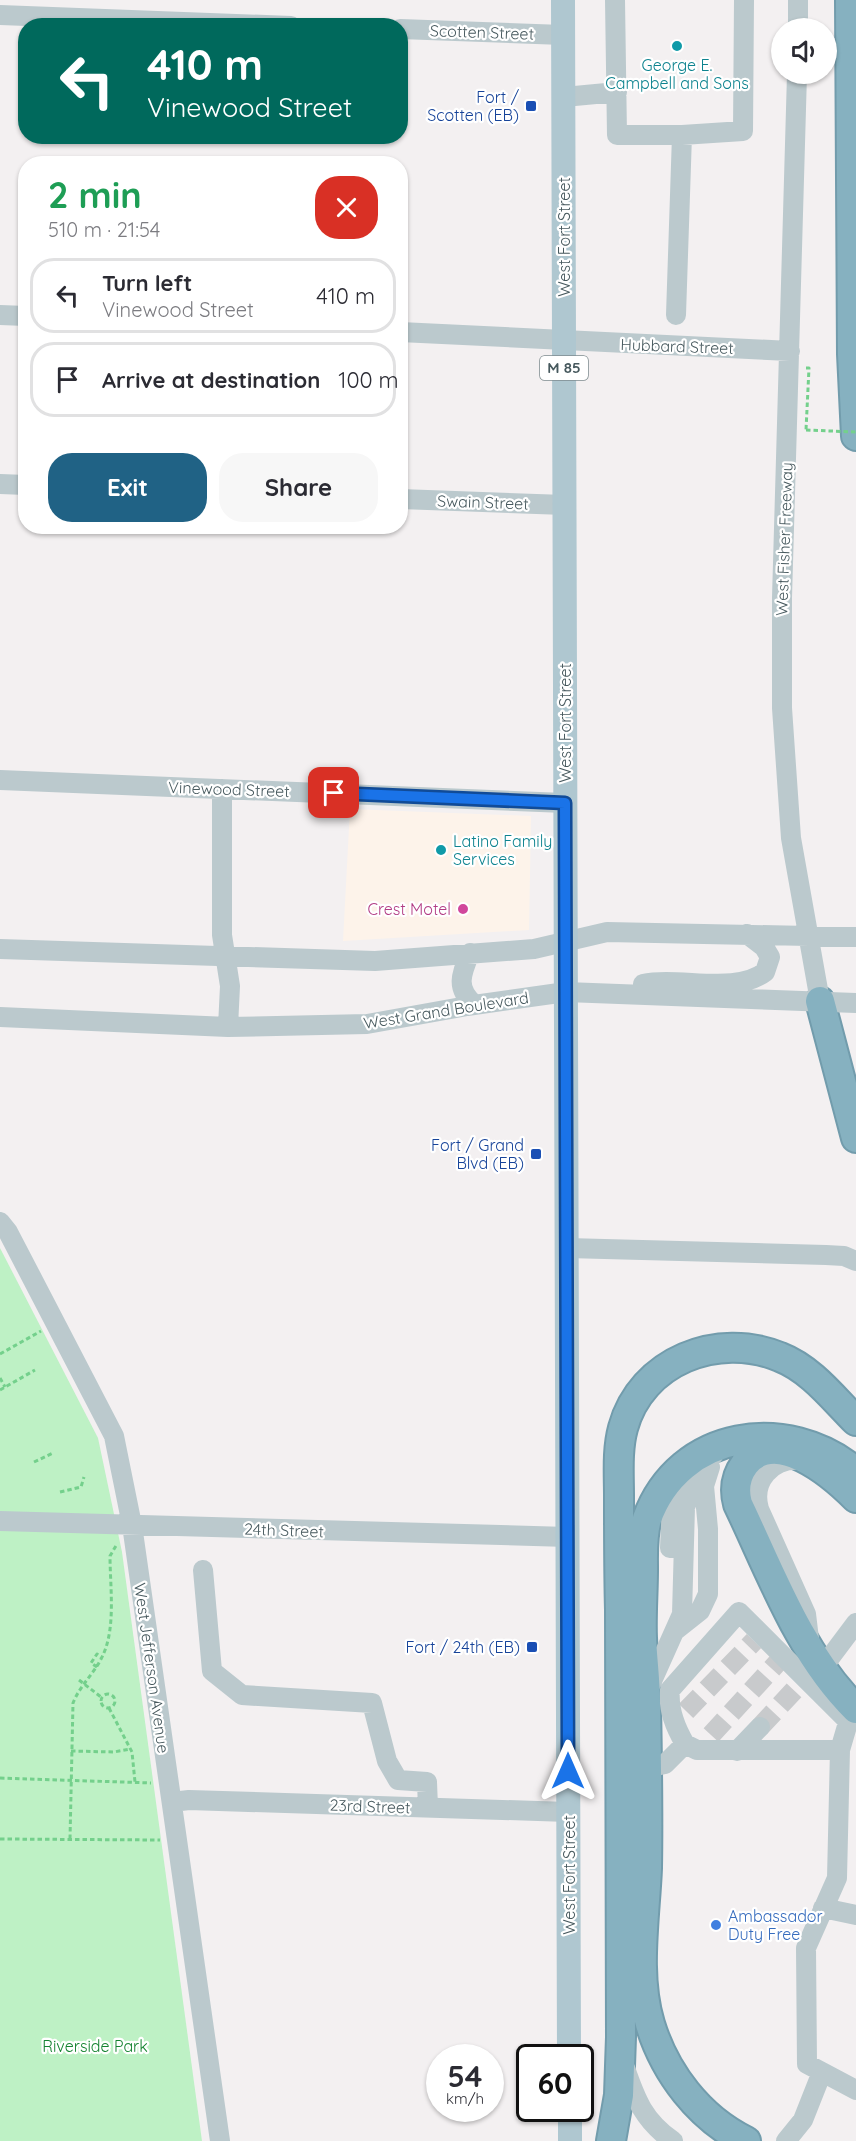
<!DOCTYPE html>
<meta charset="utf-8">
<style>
body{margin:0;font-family:Quicksand,sans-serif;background:#f7f7f7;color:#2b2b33;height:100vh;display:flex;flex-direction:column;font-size:22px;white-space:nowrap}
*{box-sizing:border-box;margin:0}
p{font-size:20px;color:#7c7c81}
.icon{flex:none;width:33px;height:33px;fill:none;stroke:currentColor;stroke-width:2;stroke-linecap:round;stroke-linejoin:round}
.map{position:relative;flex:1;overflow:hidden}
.details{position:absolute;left:18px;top:156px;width:390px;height:378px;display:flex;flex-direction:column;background:#fff;border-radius:24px;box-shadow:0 2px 4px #0004}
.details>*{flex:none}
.guide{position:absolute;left:18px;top:18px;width:390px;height:126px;border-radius:24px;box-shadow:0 2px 4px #0004;background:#00695c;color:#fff;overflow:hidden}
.buttons{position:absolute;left:771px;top:18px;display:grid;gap:12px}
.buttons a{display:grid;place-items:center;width:66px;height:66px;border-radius:50%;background:#fff;box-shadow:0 2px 4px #0004;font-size:30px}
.speed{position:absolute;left:426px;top:2044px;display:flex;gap:12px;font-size:30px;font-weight:700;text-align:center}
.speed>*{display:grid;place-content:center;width:78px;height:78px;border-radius:50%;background:#fff;box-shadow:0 2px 4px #0004;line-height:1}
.speed small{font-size:15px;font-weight:400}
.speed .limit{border:3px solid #111;border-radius:9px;background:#fff;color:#111}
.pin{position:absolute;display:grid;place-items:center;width:51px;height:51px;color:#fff;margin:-26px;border-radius:12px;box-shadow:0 3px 9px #0006}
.me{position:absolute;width:66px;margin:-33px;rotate:0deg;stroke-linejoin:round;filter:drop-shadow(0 0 4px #0008)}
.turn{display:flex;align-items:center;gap:21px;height:126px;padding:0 30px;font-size:27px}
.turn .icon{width:78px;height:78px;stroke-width:2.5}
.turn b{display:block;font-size:42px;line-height:51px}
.round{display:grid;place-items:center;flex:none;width:63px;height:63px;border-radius:24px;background:#f7f7f7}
.headline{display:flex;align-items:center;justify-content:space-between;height:102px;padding:0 30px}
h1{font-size:36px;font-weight:800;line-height:45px;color:#1e9e55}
.primary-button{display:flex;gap:12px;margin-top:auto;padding:12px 30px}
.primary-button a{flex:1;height:69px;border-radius:24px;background:#206285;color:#fff;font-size:24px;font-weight:800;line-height:69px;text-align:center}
.primary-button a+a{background:#f7f7f7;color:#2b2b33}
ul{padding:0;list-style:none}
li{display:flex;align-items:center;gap:18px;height:75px;margin:0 12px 9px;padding:0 18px;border:3px solid #e1e1e2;border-radius:24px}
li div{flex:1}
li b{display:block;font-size:22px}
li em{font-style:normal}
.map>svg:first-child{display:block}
.commercial{fill:#fdf3ea}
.green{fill:#bef1c5}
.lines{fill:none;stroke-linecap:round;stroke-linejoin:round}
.minor-tunnel{stroke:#c8cacc;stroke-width:20;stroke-dasharray:20 10;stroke-linecap:butt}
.highway-casing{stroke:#729cac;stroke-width:32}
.path{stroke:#74d08c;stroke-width:3;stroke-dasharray:4.5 3;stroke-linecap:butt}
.minor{stroke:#bbc9cd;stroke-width:20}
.major{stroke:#afc7d0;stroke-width:24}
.highway{stroke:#86b1c0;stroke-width:28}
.path-bridge{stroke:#74d08c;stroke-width:3;stroke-dasharray:4.5 3;stroke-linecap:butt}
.route-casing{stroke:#114b97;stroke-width:15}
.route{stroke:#1a73e8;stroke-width:10}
.culture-dot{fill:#0f9aa8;stroke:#fff;stroke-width:2}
.transit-dot{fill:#1a4fb4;stroke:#fff;stroke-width:2}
.hotel-dot{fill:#d1479c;stroke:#fff;stroke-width:2}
.shop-dot{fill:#3f7fe0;stroke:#fff;stroke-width:2}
.labels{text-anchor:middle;stroke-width:4.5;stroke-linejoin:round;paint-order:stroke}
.shield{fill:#fff;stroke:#7e8b8e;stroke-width:1.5}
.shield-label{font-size:15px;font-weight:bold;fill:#47595e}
.street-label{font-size:16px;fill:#47595e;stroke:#fff}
.culture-label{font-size:16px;fill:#0d838f;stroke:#fff}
.transit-label{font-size:16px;fill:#164399;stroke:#fff;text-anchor:end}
.hotel-label{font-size:16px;fill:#b23c85;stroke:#fff;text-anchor:end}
.shop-label{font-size:16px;fill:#366cbe;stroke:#fff;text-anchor:start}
.park-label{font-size:16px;fill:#148330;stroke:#fff}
</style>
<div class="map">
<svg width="856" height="2141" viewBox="0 0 856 2141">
<rect width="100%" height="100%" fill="#f3f0f1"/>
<!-- commercial -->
<path class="commercial" d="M350,809l181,7 -2,114 -186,11z"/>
<!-- green -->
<path class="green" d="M0,1248l98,190 24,114 80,589h-202z"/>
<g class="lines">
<!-- minor-tunnel -->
<path class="minor-tunnel" d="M686,1711l68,-70
M760,1727l39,-42
M711,1735l66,-72"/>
<defs>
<path id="highway" d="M850,0l2,354 4,82
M820,1001l36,137
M856,1498c-23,-23 -81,-73 -111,-34 -9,12 -11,25 -7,40 33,69 62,150 118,205
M611,2141l8,-46 2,-58c0,-142 -1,-285 -1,-427 -1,-38 -1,-76 -1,-114 0,-22 -2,-46 4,-68 18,-67 95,-97 157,-71 31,12 53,41 76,64
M746,2141c-47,-23 -81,-68 -96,-117 -15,-49 -5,-106 -3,-156 1,-55 0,-110 -1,-165 0,-22 -3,-43 -4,-65 -1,-22 1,-46 1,-69 0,-16 -1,-34 4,-50 32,-89 140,-105 209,-47"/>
</defs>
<!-- highway casing -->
<use href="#highway" class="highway-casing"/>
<!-- path -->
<path class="path" d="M806,368h3l-3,62
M0,1354l41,-23
M0,1378l5,9
M0,1390l35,-20
M34,1462l19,-9
M60,1492l21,-5 3,-10
M97,1667l-6,-4 6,-9 5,4
M79,1680l22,17
M101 1701a7 7 0 1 1 14 0a7 7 0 1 1-14 0Z
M109,1708l23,44 3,30
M71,1751l43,1 16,-3
M0,1778l151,5
M0,1839l160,1
M70,1839l3,-136c7,-18 22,-30 30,-48 13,-28 7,-69 7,-99l7,-12"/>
<!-- minor -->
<path class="minor" d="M615,0l2,135h65
M0,15l291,11
M798,28v-28
M400,29l163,6
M797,74l-15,524v110l9,130 29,163
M564,97l53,-5
M0,315l26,1
M676,315l6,-180 61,-4 1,-131
M400,332l390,19
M0,484l26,1
M400,499l165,6
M0,780l565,23
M222,789v146l8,51 -2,41
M0,949l375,12 159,-12 73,-17 249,5
M470,953c-9,21 -15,36 5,52
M643,984c36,-8 92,11 122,-12l5,-15 -6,-10 -17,-13
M0,1017l228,10 139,-3 100,-18 99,-14 290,11
M0,1222l8,10 106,204 18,89 88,616
M567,1248l259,7 18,1 12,5
M800,1460c-28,-2 -49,21 -41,49l47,105 3,25
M0,1521l568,16
M670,1548l2,-45 12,-24
M203,1570l9,101 30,24 130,8 15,58 11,19 29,2 1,26
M676,1630l24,-19 8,-17v-65l-4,-43 6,-19
M823,1667l33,-44
M648,1690l34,-76 3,-107 13,-33 16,-20
M685,1744c-10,-17 -17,-34 -15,-54l69,-78 109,109
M840,1750l-3,128 -31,70 1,116 49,26
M737,1751l23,-24
M646,1768l19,-4 20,-20 12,6h143l12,-41
M172,1802l17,-2 379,12
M823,1908l33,7
M625,2068c11,32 19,53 48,73
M786,2141l17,-21 19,-48"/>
<!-- major -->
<path class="major" d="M563,0l6,2058
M570,2109v32"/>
<!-- highway -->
<use href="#highway" class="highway"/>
<!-- path-bridge -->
<path class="path-bridge" d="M806,430l50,2"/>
</g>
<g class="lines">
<defs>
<path id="route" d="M334,793l231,10 3,968"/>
</defs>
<!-- route casing -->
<use href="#route" class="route-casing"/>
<!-- route -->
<use href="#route" class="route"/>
</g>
<!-- markers -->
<g class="culture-dot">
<circle cx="677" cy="46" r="6"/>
<circle cx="441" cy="850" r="6"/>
</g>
<g class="transit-dot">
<rect x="525" y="100" width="12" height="12" rx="3"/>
<rect x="530" y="1148" width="12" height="12" rx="3"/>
<rect x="526" y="1641" width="12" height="12" rx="3"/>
</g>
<circle class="hotel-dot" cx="463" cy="909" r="6"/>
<circle class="shop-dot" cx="716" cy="1925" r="6"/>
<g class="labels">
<!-- shield labels -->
<rect class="shield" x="540" y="356" width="48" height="24" rx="4.5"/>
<g class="shield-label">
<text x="564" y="373">M 85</text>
</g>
<!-- street labels -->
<g class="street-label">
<text transform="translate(482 32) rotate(2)" y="6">Scotten Street</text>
<text transform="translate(564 237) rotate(-90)" y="6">West Fort Street</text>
<text transform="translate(677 346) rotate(2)" y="6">Hubbard Street</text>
<text transform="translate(483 502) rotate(2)" y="6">Swain Street</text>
<text transform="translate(784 539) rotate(-88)" y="6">West Fisher Freeway</text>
<text transform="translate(565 723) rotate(-90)" y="6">West Fort Street</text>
<text transform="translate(229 789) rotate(2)" y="6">Vinewood Street</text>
<text transform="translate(446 1010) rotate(-9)" y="6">West Grand Boulevard</text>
<text transform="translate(284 1530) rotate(2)" y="6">24th Street</text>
<text transform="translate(152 1668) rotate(82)" y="6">West Jefferson Avenue</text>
<text transform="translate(370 1806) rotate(2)" y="6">23rd Street</text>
<text transform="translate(569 1875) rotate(-90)" y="6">West Fort Street</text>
</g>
<!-- culture labels -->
<g class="culture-label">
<text x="677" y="71">George E.<tspan x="677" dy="18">Campbell and Sons</tspan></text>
<text x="453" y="847" text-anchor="start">Latino Family<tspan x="453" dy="18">Services</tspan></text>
</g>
<!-- transit labels -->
<g class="transit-label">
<text x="519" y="103">Fort /<tspan x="519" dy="18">Scotten (EB)</tspan></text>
<text x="524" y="1151">Fort / Grand<tspan x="524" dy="18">Blvd (EB)</tspan></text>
<text x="520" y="1653">Fort / 24th (EB)</text>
</g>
<!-- hotel labels -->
<g class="hotel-label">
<text x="451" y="915">Crest Motel</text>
</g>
<!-- shop labels -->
<g class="shop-label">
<text x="728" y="1922">Ambassador<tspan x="728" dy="18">Duty Free</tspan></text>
</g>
<!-- park labels -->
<g class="park-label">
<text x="95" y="2052">Riverside Park</text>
</g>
</g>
</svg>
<div class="buttons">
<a><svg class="icon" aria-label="sound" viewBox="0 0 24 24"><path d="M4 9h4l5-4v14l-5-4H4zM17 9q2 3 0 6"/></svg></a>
</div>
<div class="speed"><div>54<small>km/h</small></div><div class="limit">60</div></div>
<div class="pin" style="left:334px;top:793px;background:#d93025"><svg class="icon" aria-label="arrive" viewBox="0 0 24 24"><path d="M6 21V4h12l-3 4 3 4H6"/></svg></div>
<svg class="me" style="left:568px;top:1771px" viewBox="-20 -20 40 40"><path d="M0-17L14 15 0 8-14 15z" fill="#1a73e8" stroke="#fff" stroke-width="4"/></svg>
<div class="guide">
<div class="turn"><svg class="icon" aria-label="left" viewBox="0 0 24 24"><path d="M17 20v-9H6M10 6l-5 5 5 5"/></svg><div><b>410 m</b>Vinewood Street</div></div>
</div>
<section class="details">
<div class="headline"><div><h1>2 min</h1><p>510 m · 21:54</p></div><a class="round" style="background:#d93025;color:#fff"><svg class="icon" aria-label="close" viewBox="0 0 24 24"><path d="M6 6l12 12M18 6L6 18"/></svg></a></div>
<ul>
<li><svg class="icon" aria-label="left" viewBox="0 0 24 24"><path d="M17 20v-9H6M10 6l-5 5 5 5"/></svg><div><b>Turn left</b><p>Vinewood Street</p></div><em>410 m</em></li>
<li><svg class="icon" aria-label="arrive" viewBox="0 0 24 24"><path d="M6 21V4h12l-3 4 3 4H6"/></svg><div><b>Arrive at destination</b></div><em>100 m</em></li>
</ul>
<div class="primary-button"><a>Exit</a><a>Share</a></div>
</section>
</div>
